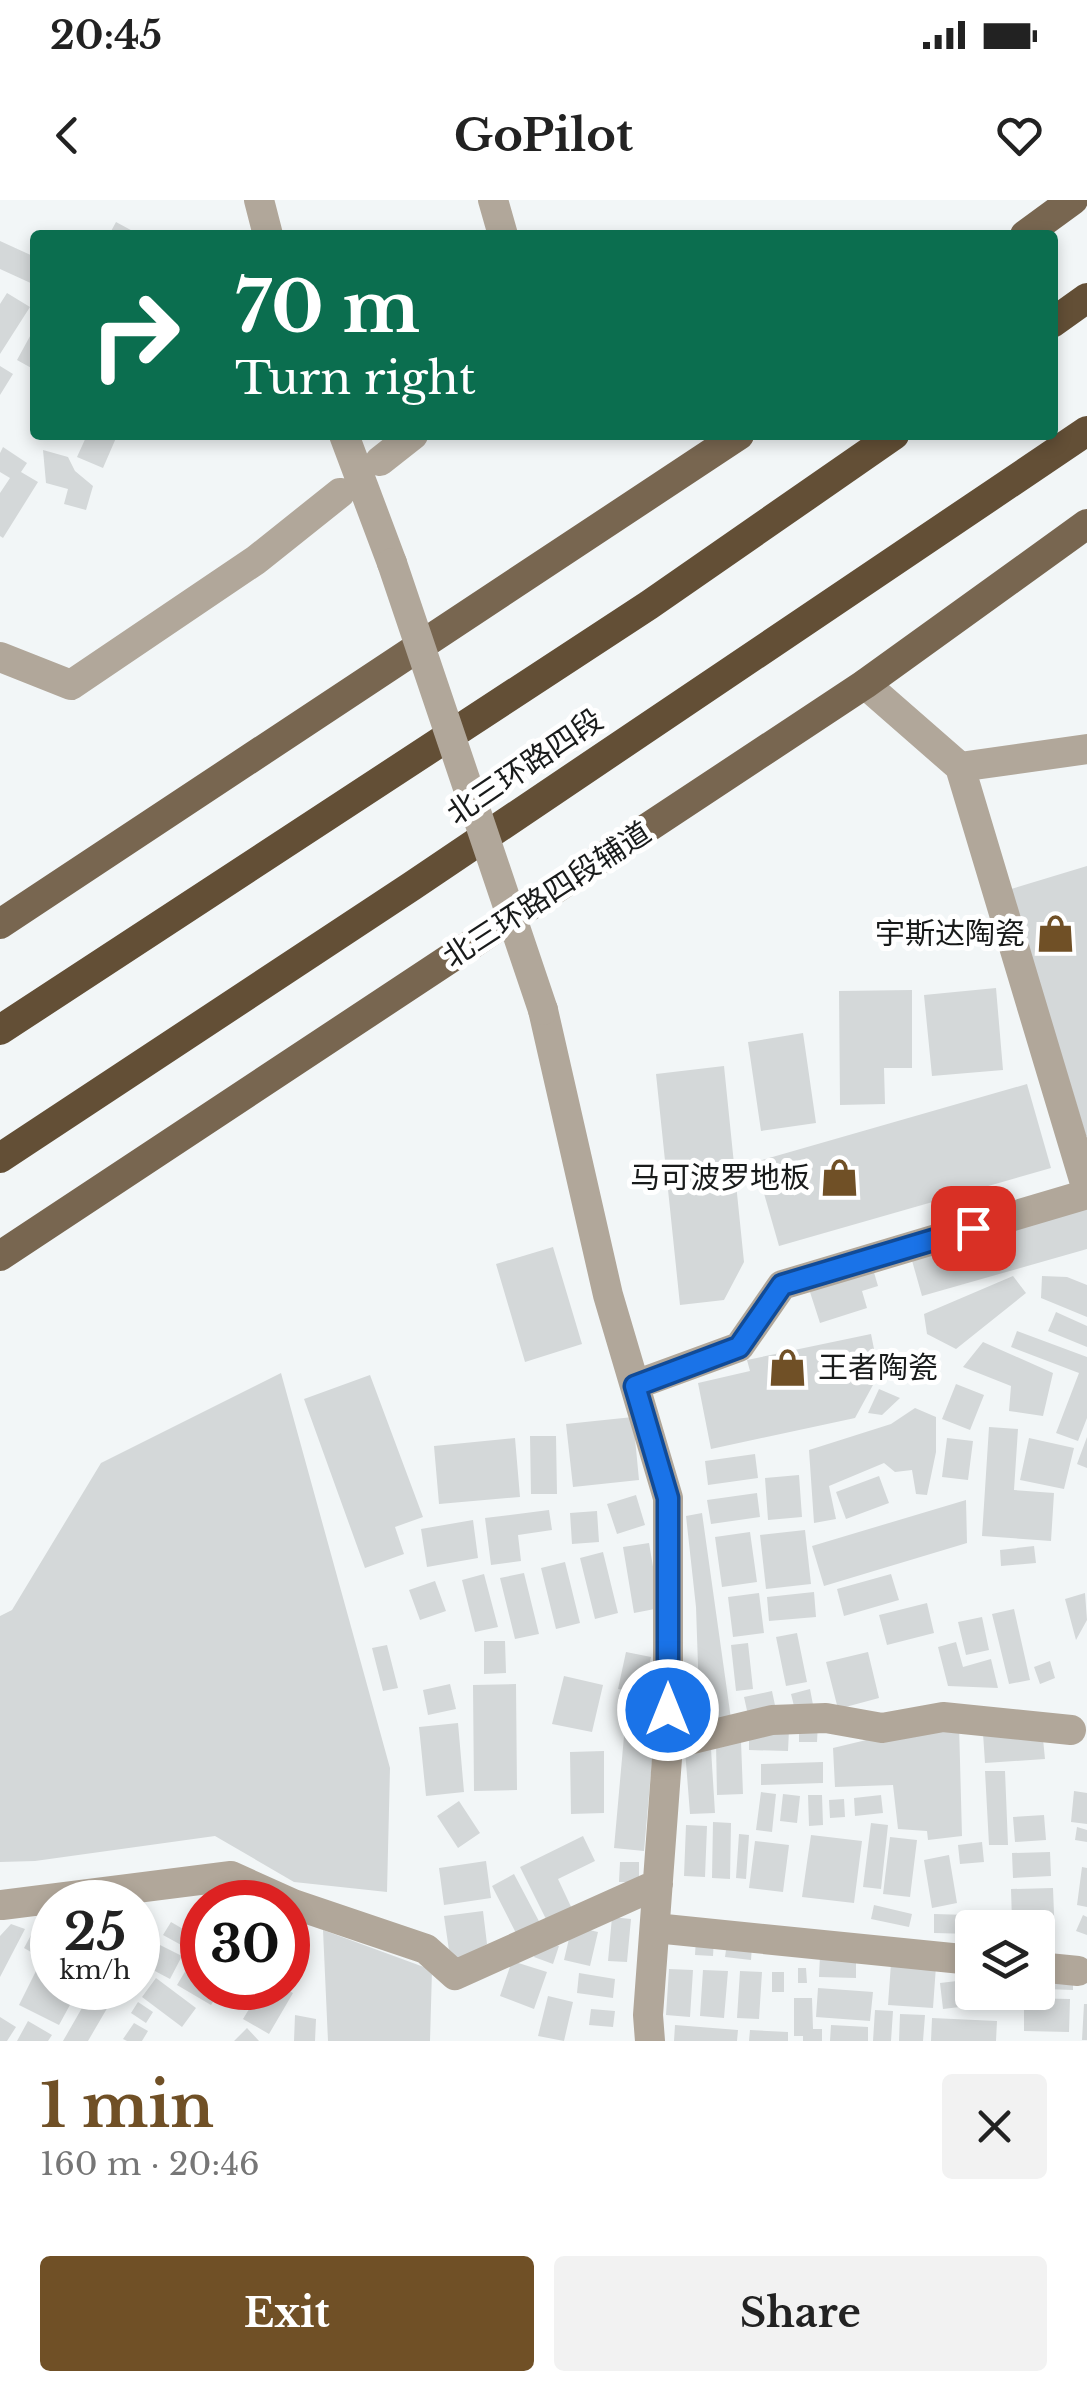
<!DOCTYPE html>
<meta charset="utf-8">
<style>
body{margin:0;font-family:"Libre Baskerville","Noto Sans SC",serif;background:#f2f2f2;color:#222;height:100vh;display:flex;flex-direction:column;font-size:38px;white-space:nowrap}
*{box-sizing:border-box;margin:0}
p{font-size:32px;color:#767676}
.icon{flex:none;width:55px;height:55px;fill:none;stroke:currentColor;stroke-width:2;stroke-linecap:round;stroke-linejoin:round}
.map{position:relative;height:1841px;overflow:hidden}
.details{display:flex;flex-direction:column;background:#fff;flex:1}
.details>*{flex:none}
.hud{position:absolute;left:30px;top:30px;width:1028px;height:210px;border-radius:10px;box-shadow:0 5px 15px #0003;background:#0b6e4f;color:#fff;overflow:hidden}
.tools{position:absolute;left:955px;top:1710px;display:grid;gap:20px}
.tools a{display:grid;place-items:center;width:100px;height:100px;border-radius:10px;background:#fff;box-shadow:0 5px 15px #0003;font-size:50px}
.speed{position:absolute;left:30px;top:1680px;display:flex;gap:20px;font-size:50px;font-weight:700;text-align:center}
.speed>*{display:grid;place-content:center;width:130px;height:130px;border-radius:50%;background:#fff;box-shadow:0 5px 15px #0003;line-height:1}
.speed small{font-size:25px;font-weight:400}
.speed .limit{border:15px solid #d22;background:#fff;color:#111}
.pin{position:absolute;display:grid;place-items:center;width:85px;height:85px;color:#fff;margin:-42px;border-radius:20px;box-shadow:0 5px 15px #0006}
.me{position:absolute;width:110px;margin:-55px;rotate:0deg;stroke-linejoin:round;filter:drop-shadow(0 0 8px #0008)}
.turn{display:flex;align-items:center;gap:35px;height:210px;padding:0 40px;font-size:45px}
.turn .icon{width:130px;height:130px;stroke-width:2.5}
.turn b{display:block;font-size:70px;line-height:85px}
.round{display:grid;place-items:center;flex:none;width:105px;height:105px;border-radius:10px;background:#f2f2f2}
.head{display:flex;align-items:center;justify-content:space-between;height:170px;padding:0 40px}
h1{font-size:60px;font-weight:800;line-height:75px;color:#705026}
.action{display:flex;gap:20px;margin-top:auto;padding:20px 40px}
.action a{flex:1;height:115px;border-radius:10px;background:#705026;color:#fff;font-size:40px;font-weight:800;line-height:115px;text-align:center}
.action a+a{background:#f2f2f2;color:#222}
.status{display:flex;justify-content:space-between;align-items:center;height:70px;padding:0 50px;background:#fff;direction:ltr}
.status svg{height:28px;fill:currentColor}
header{display:flex;justify-content:space-between;align-items:center;height:130px;padding:0 40px;background:#fff;font-size:45px;font-weight:800}
.map>svg:first-child{display:block}
.building{fill:#d4d8d9}
.lines{fill:none;stroke-linecap:round;stroke-linejoin:round}
.minor{stroke:#b1a79a;stroke-width:30}
.major{stroke:#786650;stroke-width:30}
.highway{stroke:#634f36;stroke-width:30}
.minor-bridge{stroke:#b1a79a;stroke-width:30}
.route-casing{stroke:#114b97;stroke-width:25}
.route{stroke:#1a73e8;stroke-width:18}
.labels{text-anchor:middle;stroke-width:10;stroke-linejoin:round;paint-order:stroke}
.street-label{font-size:30px;fill:#191b1b;stroke:#fff}
.poi-label{font-size:30px;fill:#191b1b;stroke:#fff;text-anchor:end}
</style>
<div class="status"><b>20:45</b><svg viewBox="0 0 49 12"><path d="M0 12V9h3v3zM5 12V6h3v6zM10 12V3h3v9zM15 12V0h3v12zM26 1h20v11H26zM47 4h2v5h-2z"/></svg></div>
<header><svg class="icon" aria-label="back" viewBox="0 0 24 24"><path d="M15 5l-7 7 7 7"/></svg>GoPilot<svg class="icon" aria-label="heart" viewBox="0 0 24 24"><path d="M12 20l-8-8c-3-5 5-10 8-4 3-6 11-1 8 4z"/></svg></header>
<div class="map">
<svg width="1087" height="1841" viewBox="0 0 1087 1841">
<rect width="100%" height="100%" fill="#f2f6f7"/>
<!-- building -->
<path class="building" d="M116,22l24,13h-31z
M0,41l35,16v28l-35,-16z
M7,93l23,14 -30,47v-50z
M35,127v43l-18,-10z
M0,166l13,8 -13,21z
M87,235h23l6,3 -13,30 -26,-11z
M3,247l24,16 -6,9 17,10 -35,56 -3,-2v-43l10,-15 -10,-6v-19z
M43,250l25,7 7,14 18,15 -7,24 -22,-6 4,-15 -22,-6z
M1087,666v270h-1l-75,-247z
M996,788l7,82 -71,6 -8,-81z
M912,790v78h-28l1,36 -45,1 -1,-114z
M803,833l13,90 -55,8 -13,-89z
M724,866l20,196 -20,38 -44,5 -24,-231z
M1027,884l24,84 -272,78 -24,-84z
M1087,1007v42l-165,47 -11,-39z
M553,1047l29,97 -57,18 -29,-98z
M873,1069l5,17 -16,5 5,17 -47,15 -11,-34z
M1013,1076l13,17 -70,56 -29,-15 -3,-20z
M1042,1076l25,1 20,8v32l-46,-19z
M1056,1112l31,14v21l-39,-16z
M1017,1131l70,26v61l-9,23 -22,-8 23,-60 -68,-26z
M871,1134l8,40 -24,44 -144,31 -13,-66 52,-12 -3,-11z
M983,1142l70,31 -10,43 -34,-5 2,-25 -48,-19z
M281,1173l109,395 -3,124 -93,-10 -79,-46 -180,25 -35,1v-246l12,-6 89,-147z
M370,1175l53,142 -28,10 9,27 -39,14 -61,-169z
M956,1184l28,11 -14,35 -28,-11z
M879,1189l21,9 -18,17 -14,-2z
M915,1208l21,9v35l-9,43 -11,-1 -4,-24 -17,2 -11,-9 -55,23 7,33 -22,4 -5,-73 82,-26z
M633,1217l6,63 -66,7 -7,-63z
M989,1227l29,2 -4,61 40,3 -3,48 -69,-5z
M530,1236h26l1,58h-26z
M1087,1237v31l-10,-4z
M515,1238l5,59 -81,7 -5,-58z
M947,1238l26,3 -5,39 -26,-3z
M1029,1238l45,10 -10,41 -44,-9z
M755,1254l3,24 -50,7 -3,-24z
M799,1275l3,42 -34,3 -3,-42z
M879,1276l10,27 -43,16 -10,-27z
M757,1293l3,24 -49,7 -4,-24z
M636,1295l9,30 -28,9 -10,-30z
M966,1300l1,43 -143,43 -12,-40z
M549,1310l3,20 -34,5 3,26 -30,4 -6,-47z
M597,1311l2,31 -27,2 -2,-31z
M702,1313l29,206 -31,5 -4,-117 -10,-91z
M473,1320l5,38 -51,9 -6,-38z
M805,1330l6,54 -45,5 -6,-54z
M750,1332l7,50 -35,5 -7,-50z
M649,1343l11,65 -26,5 -11,-66z
M1034,1346l2,17 -35,3 -1,-16z
M603,1352l15,61 -23,6 -15,-61z
M565,1362l15,61 -24,6 -15,-61z
M524,1373l15,61 -24,5 -15,-61z
M484,1374l14,53 -23,5 -13,-52z
M891,1374l8,26 -55,16 -7,-27z
M435,1381l11,30 -26,9 -11,-30z
M814,1392l2,25 -47,4 -2,-24z
M759,1393l5,40 -31,4 -5,-40z
M1085,1393l2,27 -11,20 -11,-41z
M927,1403l7,30 -47,12 -8,-30z
M1014,1409l16,71 -21,4 -17,-70z
M982,1417l7,33 -23,5 -8,-33z
M797,1433l10,49 -21,4 -10,-49z
M484,1441h21l1,32 -22,1z
M956,1442l7,25 28,-8 7,29 -50,-2 -10,-39z
M748,1443l5,46 -17,2 -5,-46z
M387,1445l11,43 -15,3 -11,-43z
M626,1452l25,5 -8,37 -25,-5z
M868,1452l11,46 -41,11 -12,-47z
M1050,1461l5,17 -15,6 -6,-17z
M564,1476l39,9 -11,47 -40,-8z
M450,1484l6,25 -28,6 -5,-25z
M516,1484l1,106 -43,1 -1,-106z
M810,1489l4,21 -18,4 -5,-20z
M772,1491l4,19 -28,5 -4,-18z
M626,1514l30,2 -12,135 -30,-3z
M799,1522l19,1 -1,19h-18z
M458,1523l6,69 -38,4 -7,-69z
M959,1524l3,112 -34,4 -1,-9 -29,-2 -5,-44 -58,2 -2,-39 75,-18z
M749,1529l40,1 -1,21 -39,-1z
M1042,1529l3,30 -60,4 -2,-30z
M741,1541l2,53 -26,1 -1,-53z
M711,1549l4,64 -25,1 -5,-64z
M604,1551v62l-33,1 -1,-62z
M823,1562v21l-62,2v-21z
M985,1571h20l3,74h-19z
M1074,1591l13,2v31l-16,-2z
M761,1592l15,2 -4,38 -16,-2z
M783,1594l17,2 -3,27 -17,-2z
M808,1595h14l1,30 -14,1z
M881,1595l2,18 -28,3 -1,-18z
M844,1599l1,18 -15,1 -1,-18z
M459,1601l21,32 -22,15 -21,-32z
M1044,1615l2,25 -31,2 -2,-25z
M713,1622l18,1 -1,56 -18,-1z
M871,1623l17,2 -7,64 -18,-2z
M686,1625l21,1 -2,51 -21,-1z
M1077,1627l10,3v12l-12,-2z
M739,1634l10,1 -3,44 -10,-1z
M811,1635l51,6 -8,62 -52,-6z
M583,1636l12,25 -37,18 15,32 -25,12 -28,-56z
M890,1637l27,3 -7,57 -27,-3z
M755,1641l34,4 -6,47 -34,-4z
M982,1642l2,20 -24,2 -2,-19z
M1050,1652l1,24 -38,2 -1,-25z
M949,1655l8,48 -25,5 -8,-48z
M486,1661l5,37 -47,7 -5,-37z
M620,1662h19v20h-20z
M1082,1667l5,1v39l-10,-2z
M514,1674l27,51 -23,12 -26,-51z
M1053,1688l2,51 -17,1 -2,-20 -24,1 -1,-32z
M874,1705l38,9 -3,13 -38,-8z
M483,1711l4,33 -36,20 -7,-48z
M934,1714l69,2v12h-31v6l-38,-1z
M1083,1715l4,2v18l-11,-4z
M612,1717l19,2 -4,43 -19,-1z
M171,1722l19,11 -7,13 -20,-11z
M11,1724l14,5 -25,48v-41z
M37,1724l15,8v32l-28,-16z
M572,1726l26,6 -8,34 -26,-6z
M288,1728l20,10 -6,36 -14,-7z
M323,1730l109,40 -2,71h-102z
M138,1734l44,22 -12,23 -32,-17z
M696,1738l18,1 -1,17 -18,-1z
M540,1739l19,7 -6,18 -19,-7z
M202,1743v45h20l-11,17 -34,-20z
M727,1743l25,3 -1,14 -26,-3z
M820,1756l36,1v21l-37,-1z
M512,1761l35,11 -13,37 -34,-13z
M891,1763l45,3 -3,42 -45,-3z
M798,1768h8l1,15h-9z
M669,1769l24,1 -3,47 -24,-2z
M703,1770l25,1 -4,47 -24,-2z
M36,1771l16,9v8h16l9,4 -18,33 -40,-20z
M740,1771l22,1 -3,47 -22,-1z
M772,1772h12v20h-12z
M579,1773l36,6 -2,19 -36,-5z
M1046,1773l27,1v16l-27,-1z
M156,1778l40,30 -14,19 -40,-30z
M957,1781l3,26 -17,2 -3,-26z
M971,1781h1v11h21l-2,14 -24,-4z
M262,1788h22l9,5 -24,41 -26,-15z
M818,1788l55,4 -3,29 -54,-4z
M90,1794l19,11 -21,36h-25z
M548,1796l25,6 -9,39 -26,-5z
M794,1798h18l1,31h9v12h-19v-5h-9z
M1024,1798l46,1 -1,33 -45,-1z
M138,1802l15,10 -7,11 -15,-10z
M1084,1804h3v36h-5z
M591,1809l24,2 -2,16 -24,-2z
M875,1810l18,1 -2,30h-18z
M900,1814l25,1 -2,26h-24z
M295,1815l21,4 -1,22h-21z
M0,1817l16,10 -9,14h-7z
M932,1818l65,3 -1,20h-65z
M28,1821l24,14 -4,6h-31z
M134,1823l14,8 -6,10h-15l-4,-2z
M675,1825l63,5 -1,11h-63z
M831,1825l37,2v14h-38z
M247,1828l12,13h-25z
M750,1830l38,2v9h-39z"/>
<g class="lines">
<!-- minor -->
<path class="minor" d="M259,0l9,35
M493,0l10,35
M344,235l48,128
M380,261l33,-26
M0,457l71,28 185,-125 84,-67
M865,484l95,83 127,-18
M960,567l127,423
M543,810l65,285 60,203v247l-20,270 2,26
M635,1185l104,-38 43,-62 305,-91
M668,1545l104,-25 54,-2 56,10 61,-11 128,13
M2,1705l229,-29 62,28 133,45 29,26 203,-91
M655,1728l317,32
M1038,1767l40,4"/>
<!-- major -->
<path class="major" d="M1025,35l48,-35
M0,724l739,-489
M0,1056l865,-572 222,-160"/>
<!-- highway -->
<path class="highway" d="M1052,123l35,-25
M0,830l649,-425 245,-170
M0,958l412,-272 675,-455"/>
<!-- minor-bridge -->
<path class="minor-bridge" d="M392,363l151,447"/>
</g>
<g class="lines">
<defs>
<path id="route" d="M668,1510v-212l-33,-112 104,-39 43,-62 191,-57"/>
</defs>
<!-- route casing -->
<use href="#route" class="route-casing"/>
<!-- route -->
<use href="#route" class="route"/>
</g>
<!-- icons -->
<defs>
<symbol id="shop-bare" viewBox="-9 -9 18 18"><path d="M-5-2.5h2.3a2.7 3.5 0 0 1 5.4 0H5L5.5 6h-11ZM-1.5-2.5h3a1.5 2.3 0 0 0-3 0Z" fill="#705026" stroke="#fff" stroke-width="2.5" paint-order="stroke"/></symbol>
</defs>
<g fill-rule="evenodd">
<use href="#shop-bare" x="1028" y="706" width="55" height="55"/>
<use href="#shop-bare" x="812" y="950" width="55" height="55"/>
<use href="#shop-bare" x="760" y="1140" width="55" height="55"/>
</g>
<g class="labels">
<!-- street labels -->
<g class="street-label">
<text transform="translate(525 567) rotate(-34)" y="10">北三环路四段</text>
<text transform="translate(547 695) rotate(-33)" y="10">北三环路四段辅道</text>
</g>
<!-- poi labels -->
<g class="poi-label">
<text x="1025" y="744">宇斯达陶瓷</text>
<text x="810" y="988">马可波罗地板</text>
<text x="818" y="1178" text-anchor="start">王者陶瓷</text>
</g>
</g>
</svg>
<div class="tools">
<a><svg class="icon" aria-label="layers" viewBox="0 0 24 24"><path d="M12 4l9 5-9 5-9-5zM3 14l9 5 9-5"/></svg></a>
</div>
<div class="speed"><div>25<small>km/h</small></div><div class="limit">30</div></div>
<div class="pin" style="left:973px;top:1028px;background:#d93025"><svg class="icon" aria-label="arrive" viewBox="0 0 24 24"><path d="M6 21V4h12l-3 4 3 4H6"/></svg></div>
<svg class="me" style="left:668px;top:1510px" viewBox="-20 -20 40 40"><circle r="17" fill="#1a73e8" stroke="#fff" stroke-width="3"/><path d="M0-11L8 9 0 5-8 9z" fill="#fff"/></svg>
<div class="hud">
<div class="turn"><svg class="icon" aria-label="right" viewBox="0 0 24 24"><path d="M7 20v-9h11M14 6l5 5-5 5"/></svg><div><b>70 m</b>Turn right</div></div>
</div>
</div>
<section class="details">
<div class="head"><div><h1>1 min</h1><p>160 m · 20:46</p></div><a class="round"><svg class="icon" aria-label="close" viewBox="0 0 24 24"><path d="M6 6l12 12M18 6L6 18"/></svg></a></div>
<div class="action"><a>Exit</a><a>Share</a></div>
</section>
